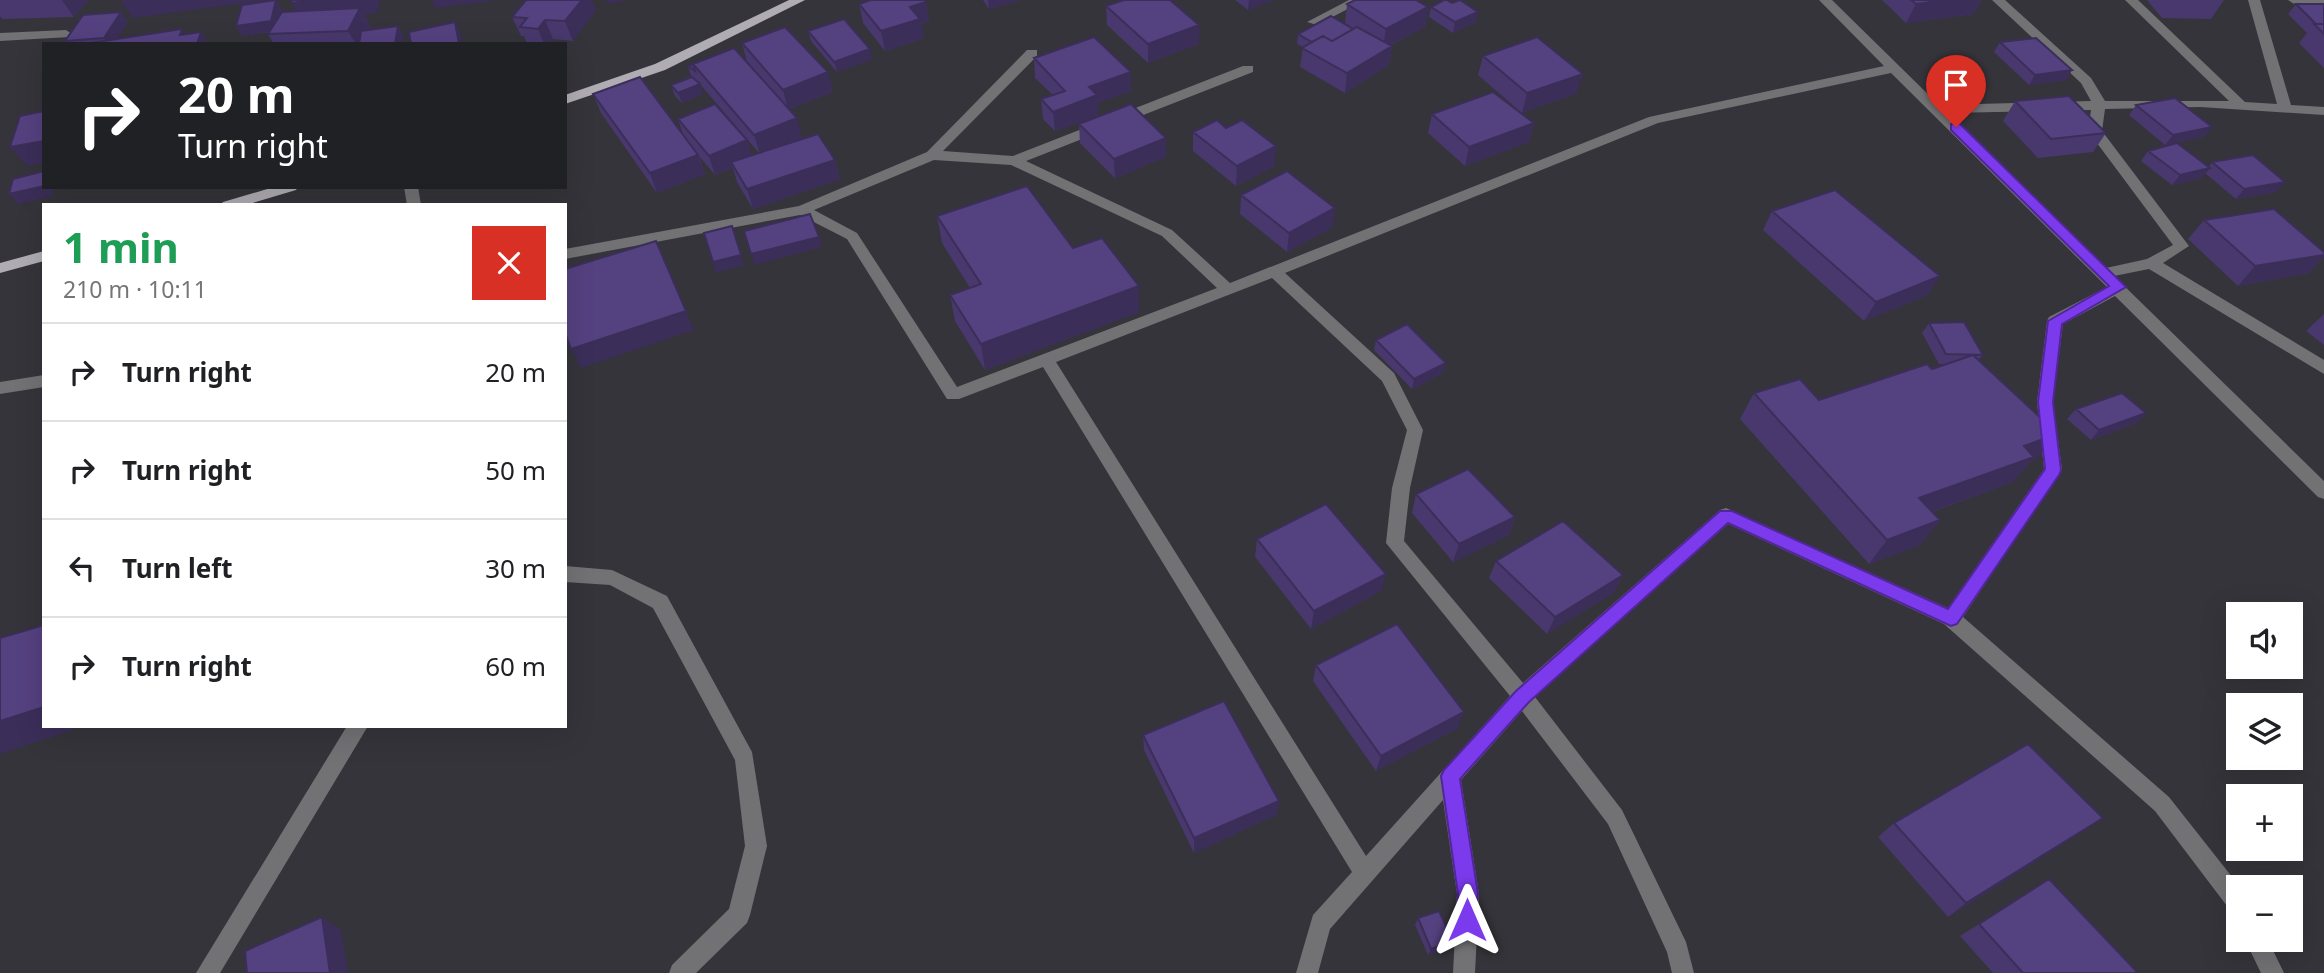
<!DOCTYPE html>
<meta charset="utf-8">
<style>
body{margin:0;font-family:"Noto Sans",sans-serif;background:#f6f6f6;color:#202124;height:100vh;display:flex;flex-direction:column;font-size:26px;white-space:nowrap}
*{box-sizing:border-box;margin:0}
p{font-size:23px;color:#757577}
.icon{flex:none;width:38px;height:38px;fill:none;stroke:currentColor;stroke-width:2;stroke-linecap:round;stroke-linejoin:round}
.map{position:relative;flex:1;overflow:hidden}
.panel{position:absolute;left:42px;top:203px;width:525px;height:525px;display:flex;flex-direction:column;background:#fff;border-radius:0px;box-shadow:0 7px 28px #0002}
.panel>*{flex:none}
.top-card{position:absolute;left:42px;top:42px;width:525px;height:147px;border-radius:0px;box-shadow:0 7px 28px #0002;background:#202124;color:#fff;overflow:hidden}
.buttons{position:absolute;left:2226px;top:602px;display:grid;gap:14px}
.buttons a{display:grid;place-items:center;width:77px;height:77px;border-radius:0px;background:#fff;box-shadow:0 7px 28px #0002;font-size:35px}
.pin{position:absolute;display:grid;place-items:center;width:60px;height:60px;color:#fff;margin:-72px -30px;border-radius:50% 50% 50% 0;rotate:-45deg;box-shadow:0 0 7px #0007}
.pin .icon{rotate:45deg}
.me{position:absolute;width:77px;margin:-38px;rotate:0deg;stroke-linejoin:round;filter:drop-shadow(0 0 5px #0008)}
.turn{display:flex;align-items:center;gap:24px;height:147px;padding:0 21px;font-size:32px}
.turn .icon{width:91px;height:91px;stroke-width:2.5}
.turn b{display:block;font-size:49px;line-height:60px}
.round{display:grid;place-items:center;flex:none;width:74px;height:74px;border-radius:0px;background:#f6f6f6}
.headline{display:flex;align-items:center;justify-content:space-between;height:119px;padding:0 21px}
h1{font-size:42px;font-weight:700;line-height:52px;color:#1e9e55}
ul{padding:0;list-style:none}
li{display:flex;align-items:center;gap:21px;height:98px;padding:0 21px;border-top:2px solid #e0e0e0}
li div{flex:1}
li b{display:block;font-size:26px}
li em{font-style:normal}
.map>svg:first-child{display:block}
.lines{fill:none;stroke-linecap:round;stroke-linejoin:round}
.minor{fill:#727275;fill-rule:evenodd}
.major{fill:#afadb3;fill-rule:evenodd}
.wall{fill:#48386d}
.shaded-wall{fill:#3b2e59}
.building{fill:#54417f;stroke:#3b2e59;stroke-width:2}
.route{fill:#7c3aed;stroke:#51269a;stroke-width:2}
</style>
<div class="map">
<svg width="2324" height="973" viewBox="0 0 2324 973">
<rect width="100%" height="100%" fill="#35343a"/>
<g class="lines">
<!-- minor -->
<path class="minor" d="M1349,0h16l-48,25 -10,-3z
M1819,0h13l107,105 152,-4 -10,-18 -89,-83h13l86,78 14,23h124l-104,-101h13l107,102 32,2 -29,-104h12l31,105 33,2v8l-124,-8 -95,2 -3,22 87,115 -26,17 161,97v14l-175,-105 -35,7 210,205v18l-6,-2 -203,-201 -52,28 -10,78 9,68 -99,147 206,180 71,90 -2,26 -8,-3 -75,-99 -211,-187 -216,-100 -193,173 87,113 64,132 8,31h-22l-5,-21 -59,-128 -86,-113 -61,69 18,114 -4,79h-22l4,-79 -14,-94 -113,129 -12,44h-22l17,-58 39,-43 -309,-505 -84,32h-12l-100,-160 -47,-24 -235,44v-10l234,-43 128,-54 100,-102h10v6l-94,95 70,5 230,-90h10v6l-227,89 146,69 58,53 419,-166 235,-51zM1891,73l216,214 -58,30 -2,4 -10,81 7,67 -96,139 -222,-100 -6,2 -197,173 -119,-142 6,-53 13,-58 -29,-57 -109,-100 373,-150zM2091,110l-3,21 85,114 -26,14 -41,9 -159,-155zM934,160l77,5 151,71 55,52 -260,99 -100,-154 -43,-23zM1272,278l110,103 25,49 -15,58 -6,55 124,153 -144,160 -310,-494z
M2288,0h36v6l-30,-2z
M66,30l6,4 -2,3 -70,4v-8z
M404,187h14l3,18h-14z
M44,375v12l-44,7v-12z
M565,566l47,4 55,26 85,156 15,94 -17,69 -3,8 -51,50h-27l3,-8 57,-56 16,-63 -10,-86 -82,-152 -43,-23 -45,-3z
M347,726h21l-148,247h-24z
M2245,940h23l16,33h-23z"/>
<!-- major -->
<path class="major" d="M789,0h16l-140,70 -100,34v-9l90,-31z
M274,187h24l-2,3 -50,15h-25l2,-3z
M44,251v10l-44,12v-10z"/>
</g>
<!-- wall -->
<path class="wall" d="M0,0h89l-15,17 -72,2 -2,-3z
M276,0l6,10 -1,2 15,-1 81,2 -13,1 7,13 -2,3 29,-4 5,10 -1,8h-128l-6,-10 1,-2 -27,4 -6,-10z
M983,0h39l-33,9z
M1235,0h38l-25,10z
M1882,0h100l-8,14 -68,9z
M2147,0h77l-13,19 -49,-1z
M926,2l3,19 -8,3 3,14 -39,13 -22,-28 -4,-19z
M1347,4l81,3 -3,20 -35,18 2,1 -3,19 -44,28 -45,-26 3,-20 -6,-3 1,-10 56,-5 -9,-6z
M2296,4h28v64l-25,-25 8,-10 -19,-19z
M1106,6l93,19v19l-51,19 -41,-38z
M1431,7l45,15 -23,11 -24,-16z
M596,10l-23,31 -20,-2 -4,5h-22l-3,-8h-3l-9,-19z
M121,12l7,10 -11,17 68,-5 24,10h-142l-2,-3z
M808,31l64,28 -35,13 -26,-31z
M2000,42l72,28 -6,10 -37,5 -35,-33z
M742,43l91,49 -44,17 13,28 -16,7 49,16 5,19 -87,30 -16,-27 -4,-14 -18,7 -16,-19 6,18 -48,19 -56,-80 -8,-19 90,40 -5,-15 74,36 7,-2 -60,-70 -1,-2 -5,-3 10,16 -21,9 -7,-7 -4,-11 20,-9 -3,-10 59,-4z
M1483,56l94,37 -55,20 -44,-38z
M1034,58l97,14v19l-33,12v12l-43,16 -12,-12 -2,-20 12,-4 -18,-17z
M2015,101l91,32 -13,19 -55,6 -35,-37z
M2136,105l76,22 -8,10 -39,8 -36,-30z
M1432,114l102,9 -5,19 -64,24 -37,-33z
M1079,124l87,14v19l-51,21 -35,-35z
M1193,132l82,34 -39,20 -43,-35z
M2148,151l61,16 3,-5 64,30 -40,7 -31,-26 -3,5 -30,7 -31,-24z
M1241,195l92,32 -46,25 -47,-38z
M1772,211l156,84 -64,26 -101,-91z
M937,216l136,32 66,38v26l-154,58 -30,-49 -5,-26 20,-7 -28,-45z
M2204,220l120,32v5l-15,16 -71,13 -50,-47z
M2324,314v31l-18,-14z
M1929,323l54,32 -5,5 80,74 -22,25 -6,3 -17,20 -81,30 8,8 -20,25 -51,19 -129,-145 14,-26 65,7 127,-36h-7l-17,-31z
M1376,340l70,23 -3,10 -31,16 -38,-39z
M2076,409l70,4 -9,10 -46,17 -24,-21z
M1416,494l99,23 -6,18 -56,27 -41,-49z
M1257,539l124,52 -70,38 -56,-72z
M1496,561l127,14 -9,17 -67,42 -58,-56z
M1316,665l142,63 -82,43 -63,-90z
M1143,735l136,66 -3,14 -82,38 -50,-103z
M1894,823l188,9 -134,85 -70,-80z
M1418,918l35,23 -3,6 -22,8 -13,-30z
M1979,924l159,49h-145l-33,-37z"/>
<!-- shaded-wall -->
<path class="shaded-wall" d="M62,0h27l-15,17z
M120,0h148l-135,18z
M276,0l6,10 -5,21 -35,5 -6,-10z
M317,0h63l-3,13 -13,1 7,13 -9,17h-6l-8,-13 -45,-9 -12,-19z
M432,0h66l-62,8z
M582,0h10l4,10 -23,31 -8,-20z
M606,0h23l-21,4z
M988,0h34l-33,9z
M1249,0h24l-25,10z
M1946,0h36l-8,14 -68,9 10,-19z
M926,2l3,19 -8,3 3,14 -39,13 -4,-20 29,-24z
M1428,7l-3,20 -42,21 3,-19z
M121,12l7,10 -14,22h-6l-4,-6z
M1478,12l-2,10 -23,11 2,-11z
M545,20l8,19 -4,5h-5l-6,-15z
M455,22l5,10 2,12h-3z
M1199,25v19l-51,19v-19z
M398,26l5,10 -1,8h-7z
M201,32l8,12h-12z
M1392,46l-3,19 -44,28 2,-20z
M870,49l2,10 -35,13 -3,-10z
M2072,70l-6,10 -37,5 6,-10z
M828,72l5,20 -45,17 -5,-19z
M1131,72v19l-33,12v12l-43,16 -2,-19 36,-25z
M1583,74l-6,19 -55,20 5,-20z
M700,84l3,10 -21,9 -4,-10z
M797,118l5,19 -42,17 -6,-19z
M1534,123l-5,19 -64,24 4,-19z
M2212,127l-8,10 -39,8 8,-10z
M1166,138v19l-51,21 -1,-19z
M747,140l6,19 -22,3 2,6 -18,7 -6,-19z
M44,141v22l-17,3 -17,-19z
M1276,146l-1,20 -39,20 1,-20z
M698,155l7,19 -48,19 -7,-20z
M835,160l5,19 -87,30 -6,-20z
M2210,168l-8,10 -30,7 8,-10z
M2285,182l-9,10 -40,7 8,-10z
M44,185v2h10l-2,9 -34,8 -9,-10z
M1335,208l-2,19 -46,25 2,-19z
M735,237l9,28 -28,8 -3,-11z
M819,237l3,10 -67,18 -4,-11z
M2324,255v2l-15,16 -71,13 17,-20z
M1940,276l-12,19 -64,26 12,-19z
M1139,286v26l-154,58 -4,-26z
M686,311l8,19 -113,38 -10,-19z
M1446,363l-3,10 -31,16 2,-10z
M2146,413l-9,10 -46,17 8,-10z
M2058,434l-22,25 -6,3 -17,20 -113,41 19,-25 105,-52z
M1515,517l-6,18 -56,27 6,-18z
M1940,520l-20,25 -51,19 18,-24z
M1386,574l-5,17 -70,38 3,-18z
M1623,575l-9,17 -67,42 8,-17z
M44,707v19h40l-84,28v-33z
M1464,712l-6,16 -82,43 5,-15z
M1279,801l-3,14 -82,38v-15z
M2103,818l-21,14 -134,85 18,-14z
M322,917l19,13 7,43h-18z
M1453,941l-3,6 -22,8 3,-6z"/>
<!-- building -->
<path class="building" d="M276,0l-5,21 -35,5 6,-21z
M292,0h25l-26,3z
M526,0h56l-17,21 -20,-1 -7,9 -18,-2 7,-9 -15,-1z
M871,0h53l2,2 -16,5 10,12 -39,12 -22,-27z
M1124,0h46l29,25 -51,19 -42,-38z
M1355,0h61l12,7 -42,22 -39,-25z
M1444,0h3l5,3 8,-3 18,12 -23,10 -24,-15z
M1911,0h35l-30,4z
M2296,4h28v20h-8z
M360,8l-12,23 -80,3 14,-22z
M121,12l-17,26 -39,3 18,-26z
M1331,16l22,13 -21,12 -9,-5 -11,6 -14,-8z
M844,19l26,30 -36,13 -26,-31z
M455,22l4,22h-48l-2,-12z
M2314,24h10v10z
M398,26l-3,18h-36l2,-13z
M785,27l43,45 -45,18 -41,-47z
M1357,27l35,19 -45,27 -45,-25 21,-12 9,5z
M182,29l-2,6 21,-3 -4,12h-113z
M1094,37l37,35 -42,15 8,8 -44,17 -12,-13 24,-8 -31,-33z
M1537,37l46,37 -56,19 -44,-37z
M2036,38l36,32 -37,5 -35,-33z
M734,48l63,70 -43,17 -61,-71z
M693,65l2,6 -7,-5z
M640,77l58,78 -48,18 -57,-79z
M692,77l8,7 -22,9 -7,-8z
M1493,92l41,31 -65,24 -37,-33z
M2069,96l37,37 -55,6 -36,-38z
M2175,98l37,29 -39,8 -37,-30z
M715,104l32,36 -38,16 -31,-37z
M1131,104l35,34 -52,21 -35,-35z
M44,111v30l-34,6 10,-31z
M1217,120l9,8 16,-8 34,26 -39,20 -44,-34z
M818,134l17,26 -88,29 -16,-27z
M2177,143l33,25 -30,7 -32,-24z
M2253,155l32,27 -41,7 -32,-27z
M44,171v15l-35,8 4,-15z
M1287,171l48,37 -46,25 -48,-38z
M1027,186l46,62 29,-10 37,48 -158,58 -31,-49 31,-11 -44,-68z
M1835,190l105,86 -64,26 -104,-91z
M2274,209l50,43v3l-69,11 -51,-46z
M810,214l9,23 -68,17 -7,-23z
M732,226l9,29 -28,7 -9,-29z
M656,241l30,70 -115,38 -6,-16v-64z
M1964,322l19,33 -37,-1 -17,-31z
M1407,324l39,39 -32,16 -38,-39z
M1973,355l85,79 -34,12 10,11 -115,41 21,22 -53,20 -133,-147 46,-14 19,21 108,-36 5,5z
M2122,393l24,20 -47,17 -23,-21z
M1468,469l47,48 -56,27 -43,-50z
M1326,504l60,70 -72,37 -57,-72z
M1563,521l60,54 -68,42 -59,-56z
M1397,624l67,88 -83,44 -65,-91z
M44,625v82l-44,14v-83z
M1224,701l55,100 -85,37 -51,-103z
M2028,744l75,74 -137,85 -72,-80z
M2049,879l89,94h-115l-44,-49z
M1439,911l14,30 -22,8 -13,-31z
M322,917l8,56h-83l-2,-22z"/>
<!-- route -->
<path class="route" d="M1951,124h9l166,163 -64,37 -9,78 8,68 -2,5 -102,149 -6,2 -223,-103 -199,179 -69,77 18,115 -4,33 -7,3 -7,-3 -3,-7 1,-26 -17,-118 3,-6 72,-79 204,-180h12l216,98 97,-140 -7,-67 10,-81 61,-35 -158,-156z"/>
</svg>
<div class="buttons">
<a><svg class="icon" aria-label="sound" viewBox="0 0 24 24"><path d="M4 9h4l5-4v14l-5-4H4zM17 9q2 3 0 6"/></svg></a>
<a><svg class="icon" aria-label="layers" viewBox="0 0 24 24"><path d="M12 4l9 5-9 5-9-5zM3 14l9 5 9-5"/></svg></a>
<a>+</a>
<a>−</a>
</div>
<div class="pin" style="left:1956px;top:127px;background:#d93025"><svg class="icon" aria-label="arrive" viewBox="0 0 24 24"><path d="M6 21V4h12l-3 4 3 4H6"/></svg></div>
<svg class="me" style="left:1467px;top:920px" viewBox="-20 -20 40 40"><path d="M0-17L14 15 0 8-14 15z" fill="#7c3aed" stroke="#fff" stroke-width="4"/></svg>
<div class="top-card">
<div class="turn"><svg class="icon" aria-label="right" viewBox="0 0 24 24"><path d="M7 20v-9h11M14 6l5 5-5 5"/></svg><div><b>20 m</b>Turn right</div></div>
</div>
<section class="panel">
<div class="headline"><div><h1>1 min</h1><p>210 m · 10:11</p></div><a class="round" style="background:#d93025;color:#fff"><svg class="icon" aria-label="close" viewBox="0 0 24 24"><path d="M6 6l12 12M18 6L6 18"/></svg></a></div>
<ul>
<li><svg class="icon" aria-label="right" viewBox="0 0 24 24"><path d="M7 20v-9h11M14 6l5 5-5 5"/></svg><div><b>Turn right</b></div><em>20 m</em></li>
<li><svg class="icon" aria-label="right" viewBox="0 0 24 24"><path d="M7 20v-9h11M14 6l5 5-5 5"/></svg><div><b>Turn right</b></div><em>50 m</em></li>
<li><svg class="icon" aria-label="left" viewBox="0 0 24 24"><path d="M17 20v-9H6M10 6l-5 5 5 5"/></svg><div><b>Turn left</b></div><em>30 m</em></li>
<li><svg class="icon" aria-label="right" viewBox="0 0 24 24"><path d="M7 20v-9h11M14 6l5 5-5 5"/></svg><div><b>Turn right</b></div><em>60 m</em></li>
</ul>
</section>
</div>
